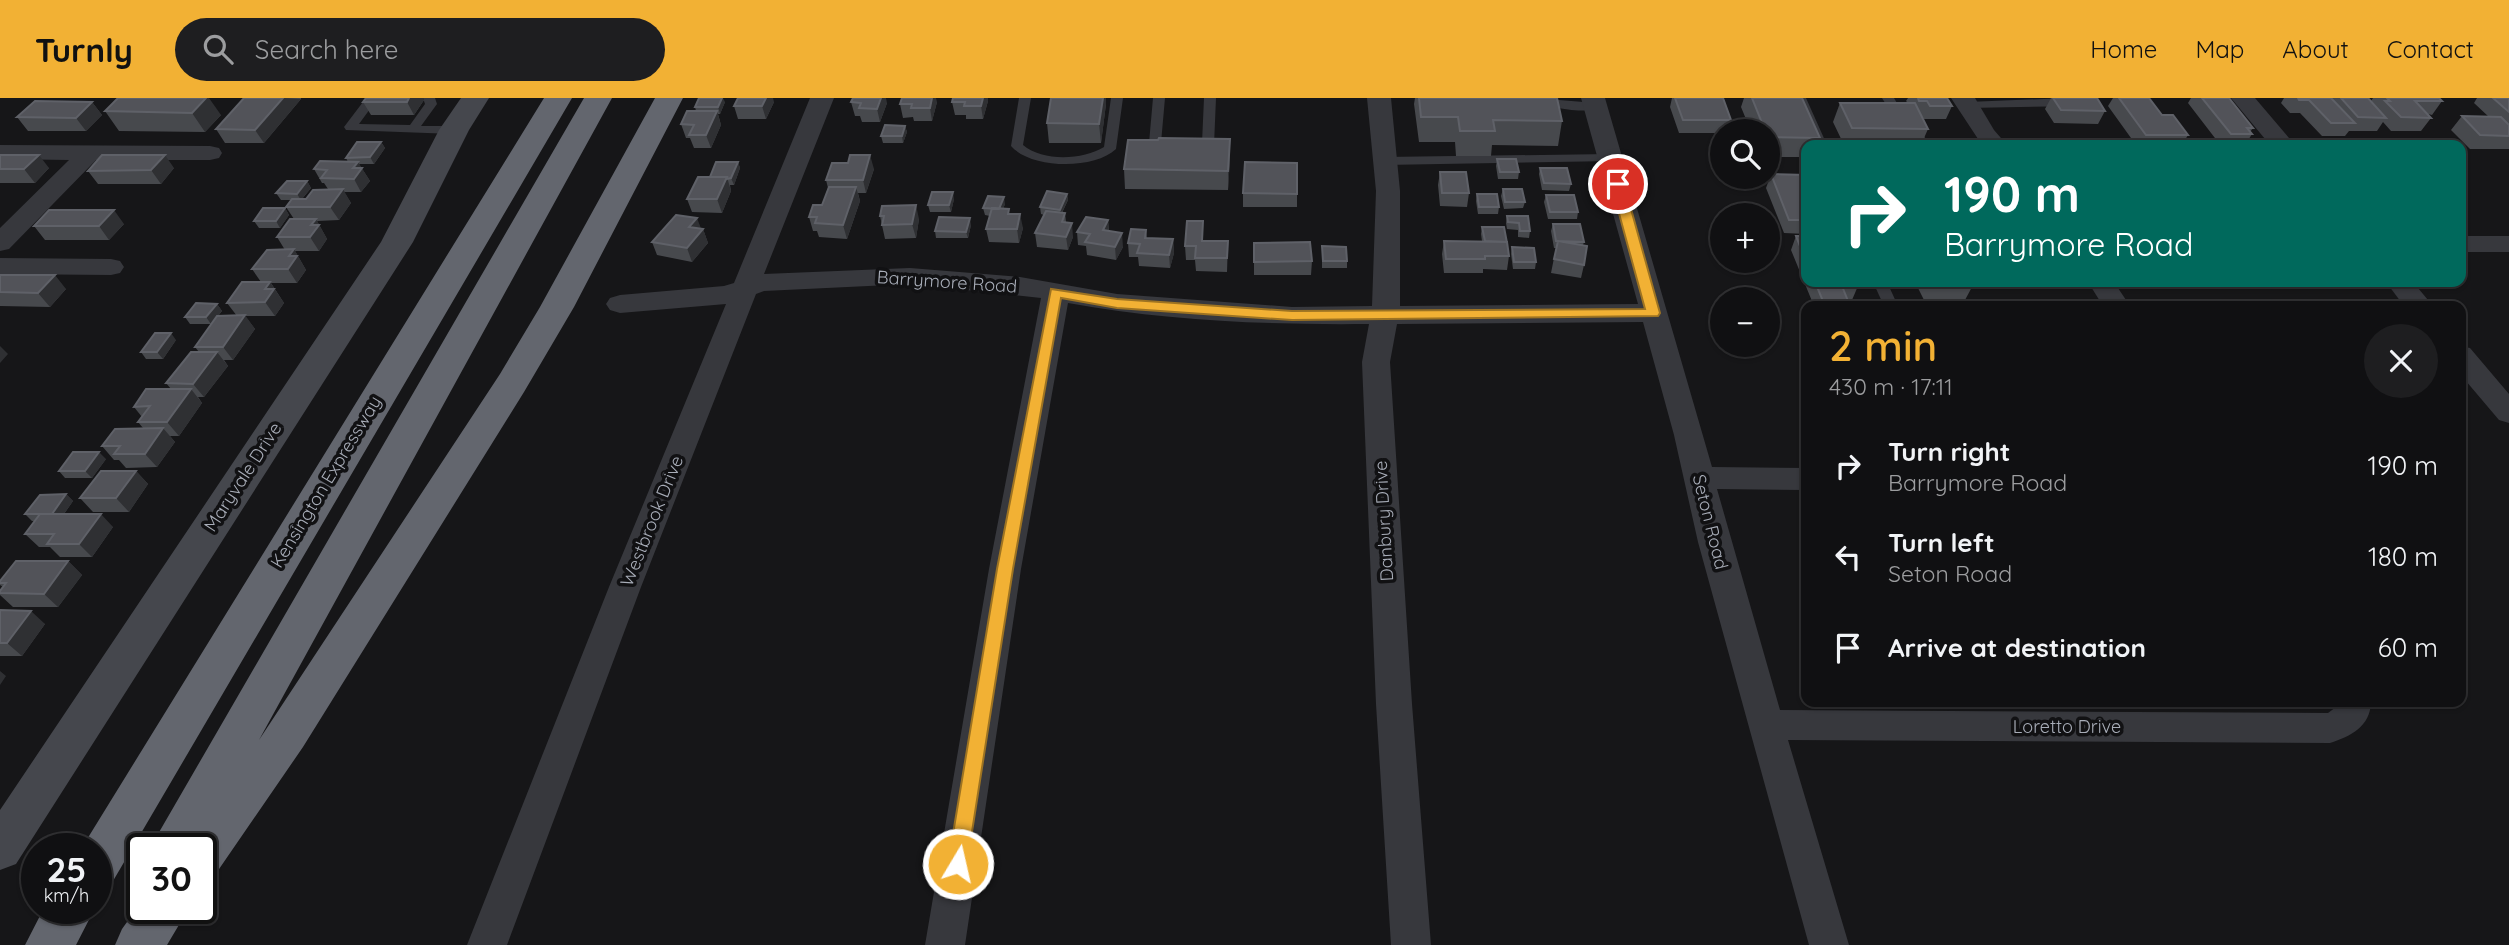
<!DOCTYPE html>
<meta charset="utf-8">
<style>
body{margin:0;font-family:Quicksand,sans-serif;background:#1e1e20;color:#f1f3f6;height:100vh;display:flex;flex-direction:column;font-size:26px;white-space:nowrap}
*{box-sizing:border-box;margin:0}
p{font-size:23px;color:#9c9d9f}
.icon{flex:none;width:38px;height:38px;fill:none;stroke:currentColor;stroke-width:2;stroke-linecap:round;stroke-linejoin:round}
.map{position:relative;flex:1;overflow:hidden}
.side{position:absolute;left:1801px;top:203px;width:665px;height:406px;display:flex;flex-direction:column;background:#101012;border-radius:14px;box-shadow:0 2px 5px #0004,0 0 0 2px #303032}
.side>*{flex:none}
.hud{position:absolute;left:1801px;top:42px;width:665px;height:147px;border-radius:14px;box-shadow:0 2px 5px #0004,0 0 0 2px #303032;background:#00695c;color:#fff;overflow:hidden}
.controls{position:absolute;left:1710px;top:21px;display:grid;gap:14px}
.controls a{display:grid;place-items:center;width:70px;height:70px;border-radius:50%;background:#101012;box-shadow:0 2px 5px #0004,0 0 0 2px #303032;font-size:35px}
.speed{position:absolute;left:21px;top:735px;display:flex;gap:14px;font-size:35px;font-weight:700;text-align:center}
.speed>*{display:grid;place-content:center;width:91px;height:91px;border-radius:50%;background:#101012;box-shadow:0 2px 5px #0004,0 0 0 2px #303032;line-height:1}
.speed small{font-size:18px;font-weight:400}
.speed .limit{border:4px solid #111;border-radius:10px;background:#fff;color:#111}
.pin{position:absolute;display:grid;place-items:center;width:60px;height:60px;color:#fff;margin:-30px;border:4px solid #fff;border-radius:50%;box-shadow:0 2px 7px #0007}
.me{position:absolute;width:77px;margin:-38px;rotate:9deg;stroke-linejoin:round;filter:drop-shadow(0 0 5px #0008)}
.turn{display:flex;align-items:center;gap:24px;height:147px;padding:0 28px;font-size:32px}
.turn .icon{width:91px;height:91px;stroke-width:2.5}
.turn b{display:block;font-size:49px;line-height:60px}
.round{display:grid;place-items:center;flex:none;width:74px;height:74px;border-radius:37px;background:#1e1e20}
.head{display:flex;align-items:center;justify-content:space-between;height:119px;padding:0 28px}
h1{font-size:42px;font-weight:600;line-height:52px;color:#f2b134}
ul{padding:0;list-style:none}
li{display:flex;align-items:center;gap:21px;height:91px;padding:0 28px}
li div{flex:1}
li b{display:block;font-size:26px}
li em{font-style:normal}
header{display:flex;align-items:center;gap:42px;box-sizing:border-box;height:98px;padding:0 35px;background:#f2b134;color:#111}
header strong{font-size:33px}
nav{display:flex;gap:38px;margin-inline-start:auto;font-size:24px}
.search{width:490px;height:63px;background:#1e1e20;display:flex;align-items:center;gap:18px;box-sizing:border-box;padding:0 24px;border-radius:38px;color:#9c9d9f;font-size:26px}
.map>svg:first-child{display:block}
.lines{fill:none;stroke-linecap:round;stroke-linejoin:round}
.lane{fill:#37383d;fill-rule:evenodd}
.street{fill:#37383d;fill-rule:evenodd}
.secondary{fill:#45474d;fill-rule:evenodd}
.highway{fill:#63666e;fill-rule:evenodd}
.wall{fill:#47494d}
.shaded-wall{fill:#2f3033}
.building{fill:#525359;stroke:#5f6168;stroke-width:2}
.route{fill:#f2b134;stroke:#9d7322;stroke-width:2}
.labels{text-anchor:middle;stroke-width:7;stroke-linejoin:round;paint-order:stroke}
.street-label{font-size:18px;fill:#a8adb8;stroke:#111113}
</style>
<header>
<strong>Turnly</strong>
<div class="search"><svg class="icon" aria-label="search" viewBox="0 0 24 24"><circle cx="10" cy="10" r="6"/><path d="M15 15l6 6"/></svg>Search here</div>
<nav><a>Home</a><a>Map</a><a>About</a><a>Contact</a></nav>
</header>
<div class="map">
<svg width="2509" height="847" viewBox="0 0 2509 847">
<rect width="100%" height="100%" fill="#161618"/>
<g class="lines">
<!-- lane -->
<path class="lane" d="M366,0h12l-19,26 51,1 15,-21 -2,-6h12l2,6 -16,22h33l6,4 -6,4 -108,-4 -2,-3z
M1019,0h12l-8,47c20,17 60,15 81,2l7,-49h12l-7,51c-22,21 -85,20 -105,-3z
M1153,0h12l-4,45 10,4v6l-18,-2 -4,-8z
M1204,0h12l-2,47 -18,9 -6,-4 12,-7z
M1534,0l62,5 6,3c-15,10 -54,2 -68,-8z
M1794,0h12l21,47h-12z
M1882,0h12l10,17 11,4 14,26h-12l-11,-21 -11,-5z
M2068,0h12l3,5 -6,3 -110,2 -6,-3 6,-3z
M1610,56l4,1v6l-230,4 -6,-4 6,-4z
M1873,184h14l11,24h-14z"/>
<!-- street -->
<path class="street" d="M810,0h24l-70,176 146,-6 110,9 97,17 175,13 80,-1 4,-115 -9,-93h24l9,93v115l238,-2 -57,-206h24l107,369 94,1v22l-89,-1 63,221 548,3 8,-6 1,-5h34c-1,25 -20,34 -41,41l-542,-3 61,205h-40l-111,-403 -24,-107 -31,-113 -246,2 -7,38 22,342 19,241h-40l-15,-241 -14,-342 7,-38c-100,1 -202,-3 -301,-21l-47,266 -56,376h-40l64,-376 52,-271 -131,-14 -146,7 -8,3 -115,293 -134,358h-40l142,-358 117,-283 -106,9 -10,-3 -4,-6 4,-6 10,-3 104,-9 10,-3z
M1951,0h24l19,32 13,15h-25z
M2231,0h24l40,47h-25z
M0,47l210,1 9,2 3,5 -3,5 -9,2h-114l-87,89 -9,2v-23l69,-68 -69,-1z
M2460,138h49v16h-49z
M0,160l111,1 9,2 4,6 -4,6 -9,2 -111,-1z
M2088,184h26l16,24h-27z
M2386,184h27l20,24h-29z
M2460,248l10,2 39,46v29l-10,-3 -39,-46z"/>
<!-- secondary -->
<path class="secondary" d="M461,0h28l-20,32 -56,112 -397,622 -16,6v-60l381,-568 58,-112z"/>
<!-- highway -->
<path class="highway" d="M544,0h28l-459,783 -17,6v-38h-15z
M584,0h28l-353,642 241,-366 40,-67 115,-209h28l-109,209 -50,85 -221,355 -86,125 -16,6v-29h-50l7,-15z
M142,803v7h47l-22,37h-52l7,-16z
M44,810h51l-19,37h-51z"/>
</g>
<!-- wall -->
<path class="wall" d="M118,0l103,17 -16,17 -86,-1 -14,-20z
M244,0h57v1l-37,44h-39l-9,-14z
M953,0h35v3l-5,18h-17v-4h-11l-3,-13z
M1051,0h55v6l-5,39h-52l-2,-20z
M1415,0h142l5,23 -4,25 -66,-1 -1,11h-35l-1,-14h-36l-5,-38z
M1672,0h51l8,22 -3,11h-6v2h-43l-9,-26z
M1744,0h58l18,40 -3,7h-11v12h-38v-26h-22l2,-7 -7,-17z
M1908,0h39l5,8 -6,13h-22l-3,-4 7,14 -7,16h-77l-11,-23 7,-19h68l-2,-2z
M2051,0h46l8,13 -7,13 -44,-1 -9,-14z
M2113,0h36l13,17 26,20 -6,10h-46l-28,-39z
M2191,0h38l24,30 -3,4 2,2 -5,8 6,3h-53l1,-3h17l-30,-39z
M2284,0h84l3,3 2,-3h66l3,3 -10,14 -4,-1 3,4 -10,13h-30l-8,-9 -6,9h-28l-4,5h-23l-22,-23h-10l-9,-10z
M2477,0h32v51h-39l-19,-19 11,-14 27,1 -15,-14z
M424,2l-10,15h-43l-8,-13z
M92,4l10,13 -16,16h-58l-11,-14z
M725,4l-5,12h-2l3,11 -10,23h-17l-4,-10h-4l-5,-14 15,-13 -1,-4z
M774,4l-8,17h-28l-4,-13z
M851,4l36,1 -7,19h-18l-2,-6h-5z
M937,4l-5,19h-18l-1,-4 -10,1 -3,-14z
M905,28l2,6 -4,11h-20l-2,-7z
M381,44l4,6 -11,16h-15l11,17 -9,11h-17l7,11 -12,17 -22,1 10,18 -8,12h-24l11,19 -9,13h-26l13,20 -9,13h-30l10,13 -22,31h-9l4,6 -24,31h-6l4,6 -23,33h-9l5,6 -18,25 -31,1 -7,-8h-5l-12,-14 41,-18 -5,-6 4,-5 -8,-10 37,-18 -5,-6 33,-31 -4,-5 16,-23h-21l-5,-7 32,-13 5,7 -4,5h19l-10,-13 34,-21 -9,-13 33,-19 -8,-13 17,-18 -8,-12 5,-7h-10l-5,-7 31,-12 4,7 -9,11h4l22,-10 -4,-6h-2l-8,-14 34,-7 -2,-4z
M0,57l49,13 -14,15h-35z
M1230,60l-2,32 -103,-1 -1,-20z
M1497,61l22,13 -1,7h-20l-2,-13z
M738,64l2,6 -6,17h-4l1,6 -9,22 -30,-1 -5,-13 23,-22z
M848,65l26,6 -8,24h-8l2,8 -13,38 -28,-2 -2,-6h-4l-4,-14 13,-12 6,-17 -2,-8z
M1297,65v44h-54v-14z
M174,70l-13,16h-63l-10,-13z
M1540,70l31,16 -2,7 -27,-1 -3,-16z
M1440,74l29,21 -2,14 -27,-1 -2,-21z
M1771,76l35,1v59l-22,-1 -18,-45z
M1503,91l22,13 -2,6 -19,1 -3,-13z
M1067,96l1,6 -6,13h3l1,9 7,15 -5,13 -31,-3 -2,-14 9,-18 -3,-1 -1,-7z
M1477,96l22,13 -1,7h-20l-2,-13z
M1546,97l32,17 -1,7h-29l-4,-17z
M954,101l-3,13h-21l-2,-7z
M1005,106l-2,5 7,5 13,14 -4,15 -30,-1 -3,-13 4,-13 -5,-1 -2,-7z
M285,110l4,7 -9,13h-21l-5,-7z
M880,118l39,3 -3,19 -31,1z
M1507,118h21l2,15 -1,7 -11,-1v-7l-11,-1 -1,-6z
M1108,122l1,11 14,16 -7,13 -29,-5 -1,-9 -8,-1 -1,-13z
M1203,123v20h25l-1,31 -31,-1 -1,-11h-9l-1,-14z
M124,126l-15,16h-64l-11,-14z
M1553,126l31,18 -1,3 1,20 -3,13 -30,-5 5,-25h-2l-3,-17z
M971,127l-3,13h-32l-1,-7z
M1482,129l27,29 -2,14 -24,-1v4h-39l-2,-19 2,-13h38l-1,-7z
M701,131h2l5,14 -16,19 -35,-7 -5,-13z
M1146,132l1,8 26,1 1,14 -4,15 -31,-2 -1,-9h-9l-1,-14z
M1796,138h10v46h50l2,4 -6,14h-4l2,6h-36l-23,-56z
M1254,145l58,18 -1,14h-57z
M1322,148l25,15v7h-25z
M1512,149l24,15 -1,7h-22l-2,-15z
M0,177l66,14 -16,18 -50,-1z
M1915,184h54l3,5 -7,13h-41z
M176,242l-13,19h-17l-5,-7z
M106,361l-14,19h-27l-6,-7z
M136,373l12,13 -19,28h-36l-13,-14z
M66,396l7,7 -9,13 49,13 -21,30h-32l-10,-10h-11l-14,-13 9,-13h-2l-7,-7z
M68,463l14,14 -24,32h-45l-13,-12v-4l3,-4 -3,-2v-4z
M0,512l45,14 -23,32h-22z"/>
<!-- shaded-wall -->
<path class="shaded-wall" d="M206,0h3l12,17 -16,17 -13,-19z
M283,0l18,1 -37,44 -9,-13z
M407,0h16l1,2 -10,15 -7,-13z
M722,0h1l2,4 -5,12 -2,-7z
M766,0h7l1,4 -8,17 -4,-13z
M881,0h5l1,5 -7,19 -3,-13z
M932,0h4l1,4 -5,19 -2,-13z
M983,0h5v3l-5,18 -2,-13z
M1103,0h3v6l-5,39 -2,-19z
M92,4l10,13 -16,16 -10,-13z
M717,13l4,14 -10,23 -5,-13z
M905,28l2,6 -4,11 -1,-7z
M1230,41v19l-2,32v-19z
M381,44l4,6 -11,16 -4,-7z
M39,57l10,13 -14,15 -11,-14z
M165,57l9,13 -13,16 -10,-14z
M870,57l4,14 -8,24 -3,-13z
M358,64l12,19 -9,11 -7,-13 -1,-11z
M738,64l2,6 -6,17 -3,-7z
M727,79l4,14 -9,22 -5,-14z
M307,83l4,7 -10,12 -4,-6z
M856,89l4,14 -13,38 -4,-14z
M343,91l8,14 -12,17 -9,-13z
M953,94l1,7 -3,13 -2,-7z
M1067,96l1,6 -8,16v-6z
M1004,99l1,7 -5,12 -1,-7z
M916,107l3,14 -3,19 -4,-14z
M285,110l4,7 -9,13 -4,-7z
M114,112l10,14 -15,16 -10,-14z
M1020,116l3,14 -4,15 -2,-14z
M697,120l5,13 1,-2 5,14 -16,19 -5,-14 2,-21z
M970,120l1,7 -3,13 -2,-6z
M316,121l11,20 -8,12 -9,-14 1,-12z
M1108,122l1,14 -6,-4z
M1072,125l1,14 -5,13 -2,-13z
M1122,135l1,14 -7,13 -1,-13z
M1173,141l1,14 -4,15 -1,-13z
M294,151l12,21 -9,13 -9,-14 1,-13z
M55,177l11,14 -16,18 -12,-14z
M270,184l14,21 -9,13 -10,-14v-13z
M217,206l5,7 -11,13 -5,-7z
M245,217l10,14 -22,31 -10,-13z
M171,235l5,7 -13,19 -6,-7z
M0,248l8,8 -8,9z
M217,254l11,14 -24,31 -11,-13z
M191,291l11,14 -23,33 -12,-14z
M163,330l12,14 -18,25 -12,-13z
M99,354l7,7 -14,19 -7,-7z
M136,373l12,13 -19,28 -13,-14z
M66,396l7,7 -14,20 -7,-7z
M101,416l12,13 -21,30 -13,-13z
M68,463l14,14 -24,32 -14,-13z
M31,513l14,13 -23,32 -15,-13z
M0,573l6,5 -6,9z"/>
<!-- building -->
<path class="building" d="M118,0h88l-14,15 -87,-2z
M244,0h39l-28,32 -39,-1z
M366,0h43l-2,4h-44z
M699,0h23l-4,9h-23z
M738,0h28l-4,8h-28z
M853,0h28l-4,11 -18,-1 2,-5 -10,-1z
M902,0h30l-2,10h-19l1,-4h-12z
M953,0h30l-2,8h-17l1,-4h-13z
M1051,0h52l-4,26 -52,-1z
M1419,0h138l5,23 -69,-1 2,11h-35l-2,-14h-37z
M1675,0h48l8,22h-48z
M1752,0h50l18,40 -52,-1v-6h-16l-4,-9 14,1z
M1918,0h29l5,8h-22l-3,-5h-8z
M2053,0h44l8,13 -44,-1z
M2119,0h30l13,17h11l15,20h-42z
M2202,0h27l24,30h-6l5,6h-21z
M2298,0h33l24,25h-24l-22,-23h-10z
M2341,0h27l18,20 -28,-1z
M2387,0h52l3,3h-27l16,17 -30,-1 -16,-16h5z
M2493,0h16v14z
M35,3l57,1 -16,16 -59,-1z
M1840,5h75l13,26 -76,-1z
M687,13h30l-11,24h-17l5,-10 -13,-1z
M2462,18l39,1 8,8v11l-29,-1z
M885,27l20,1 -3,10h-21z
M1159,40l71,1 -2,32 -104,-2 4,-29h30z
M357,44h24l-11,15 -24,1z
M2201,44h49l3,3h-49z
M0,57h39l-15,14h-24z
M102,57h63l-14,15 -63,1z
M850,57h20l-7,25h-37l6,-17h16z
M1497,61h19l3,13h-19z
M320,63l38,1 -5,6h9l-8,11 -33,-1 6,-8 -13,-1z
M716,64h22l-7,16 -5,1 1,-2h-17z
M1245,64l52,1v31l-54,-1z
M1540,70h27l4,16 -27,-1z
M1440,74h26l3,21h-27z
M1771,76l35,1v45h-17z
M698,79h29l-10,22h-30z
M287,83h20l-10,13 -21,-1z
M829,89h27l-13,38 -28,-2 2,-6h-8l4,-12h9z
M343,91l-13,18h-44l6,-8h14l7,-9z
M1503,91h19l3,13h-20z
M1047,93l20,3 -7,16 -20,-3z
M932,94h21l-4,13h-21z
M1477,96h20l2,13h-20z
M1546,97h28l4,17h-28z
M988,98l16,1 -5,12 -16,-1z
M916,107l-4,19 -30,1 2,-9h-4l2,-10z
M263,110h22l-9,13h-22z
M992,110l17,1 -1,5h12l-3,15h-31z
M49,112h65l-15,16h-65z
M1046,113l19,2 -3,9 10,1 -6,14 -31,-4z
M676,117l21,3 -8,9 14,2 -16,19 -35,-6z
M1507,118h21l2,15h-10l-1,-8 -11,-1z
M939,119l31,1 -4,14 -31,-1z
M1086,119l22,3 -5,10 19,3 -7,14 -30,-5 5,-8 -13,-2z
M290,121h26l-5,6h8l-9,12h-33z
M1187,123h16l-1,20h26l-1,17h-32l1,-12h-11z
M1553,126h27l4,18 -28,-1z
M1482,129h22l3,16v-1l-22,-1z
M1131,131l15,1 -1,8 28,1 -4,16 -32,-2 3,-9 -12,-1z
M1796,138h10v25z
M1444,143l63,1 2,14h-24v3h-39z
M1558,143l29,5 -3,19 -30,-6z
M1310,144l2,19 -58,1v-19z
M1322,148l24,1 1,14h-24z
M1512,149l22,1 2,14h-22z
M294,151l-5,7h8l-9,13h-36l15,-19z
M0,177h55l-17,18 -38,-1z
M242,184h28l-5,7h9l-9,13 -38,1z
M1815,184h41l2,4h-16l8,20h-25z
M1928,184h41l3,5h-41z
M196,205l21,1 -11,13h-21z
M245,217l-22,32h-28l22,-31z
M155,235h16l-14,19h-16z
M191,254h26l-24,32 -27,-1z
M146,291h45l-24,33h-29l12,-16 -16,1z
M163,330l-18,26h-31l6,-8h-18l13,-17z
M73,354h26l-14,19h-26z
M101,373h35l-20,27h-36z
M66,396l-14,20h-27l15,-19z
M40,416h61l-22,30h-32l7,-10h-29z
M16,463h52l-24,33 -44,-1v-2l6,-8h-6v-2z
M0,512l31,1 -24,32h-7z"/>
<!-- route -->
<path class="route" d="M1618,82l6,4 36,129 -2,3 -366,4 -175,-12 -56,-10 -48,271 -46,295 -3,7 -6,2 -7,-2 -3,-7 49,-295 54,-280 66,10 175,12 353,-2 -34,-125z"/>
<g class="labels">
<!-- street labels -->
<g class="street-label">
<text transform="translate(947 184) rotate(4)" y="6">Barrymore Road</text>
<text transform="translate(243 379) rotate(-57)" y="6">Maryvale Drive</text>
<text transform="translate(326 384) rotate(-59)" y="6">Kensington Expressway</text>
<text transform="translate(652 423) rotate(-68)" y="6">Westbrook Drive</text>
<text transform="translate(1384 423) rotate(-93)" y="6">Danbury Drive</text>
<text transform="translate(1710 424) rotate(76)" y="6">Seton Road</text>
<text x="2067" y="635">Loretto Drive</text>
</g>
</g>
</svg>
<div class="controls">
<a><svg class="icon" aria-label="search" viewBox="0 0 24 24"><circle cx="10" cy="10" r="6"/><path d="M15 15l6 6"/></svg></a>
<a>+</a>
<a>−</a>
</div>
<div class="speed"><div>25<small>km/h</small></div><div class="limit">30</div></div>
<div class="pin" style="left:1618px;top:86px;background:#d93025"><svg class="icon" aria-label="arrive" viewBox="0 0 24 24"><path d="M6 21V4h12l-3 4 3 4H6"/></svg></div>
<svg class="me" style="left:958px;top:766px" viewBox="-20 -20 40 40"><circle r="17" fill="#f2b134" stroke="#fff" stroke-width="3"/><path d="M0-11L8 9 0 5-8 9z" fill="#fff"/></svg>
<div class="hud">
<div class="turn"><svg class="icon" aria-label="right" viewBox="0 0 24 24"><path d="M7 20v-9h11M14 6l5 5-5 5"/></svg><div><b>190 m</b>Barrymore Road</div></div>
</div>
<section class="side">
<div class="head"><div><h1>2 min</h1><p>430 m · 17:11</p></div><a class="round"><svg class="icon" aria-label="close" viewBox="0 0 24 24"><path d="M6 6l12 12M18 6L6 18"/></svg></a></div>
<ul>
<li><svg class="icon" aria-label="right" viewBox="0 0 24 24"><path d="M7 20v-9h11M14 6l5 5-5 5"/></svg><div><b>Turn right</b><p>Barrymore Road</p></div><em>190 m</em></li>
<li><svg class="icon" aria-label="left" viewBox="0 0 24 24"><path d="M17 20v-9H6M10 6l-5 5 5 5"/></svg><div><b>Turn left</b><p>Seton Road</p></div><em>180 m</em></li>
<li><svg class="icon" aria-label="arrive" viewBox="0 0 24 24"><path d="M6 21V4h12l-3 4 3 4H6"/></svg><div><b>Arrive at destination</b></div><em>60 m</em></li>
</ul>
</section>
</div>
